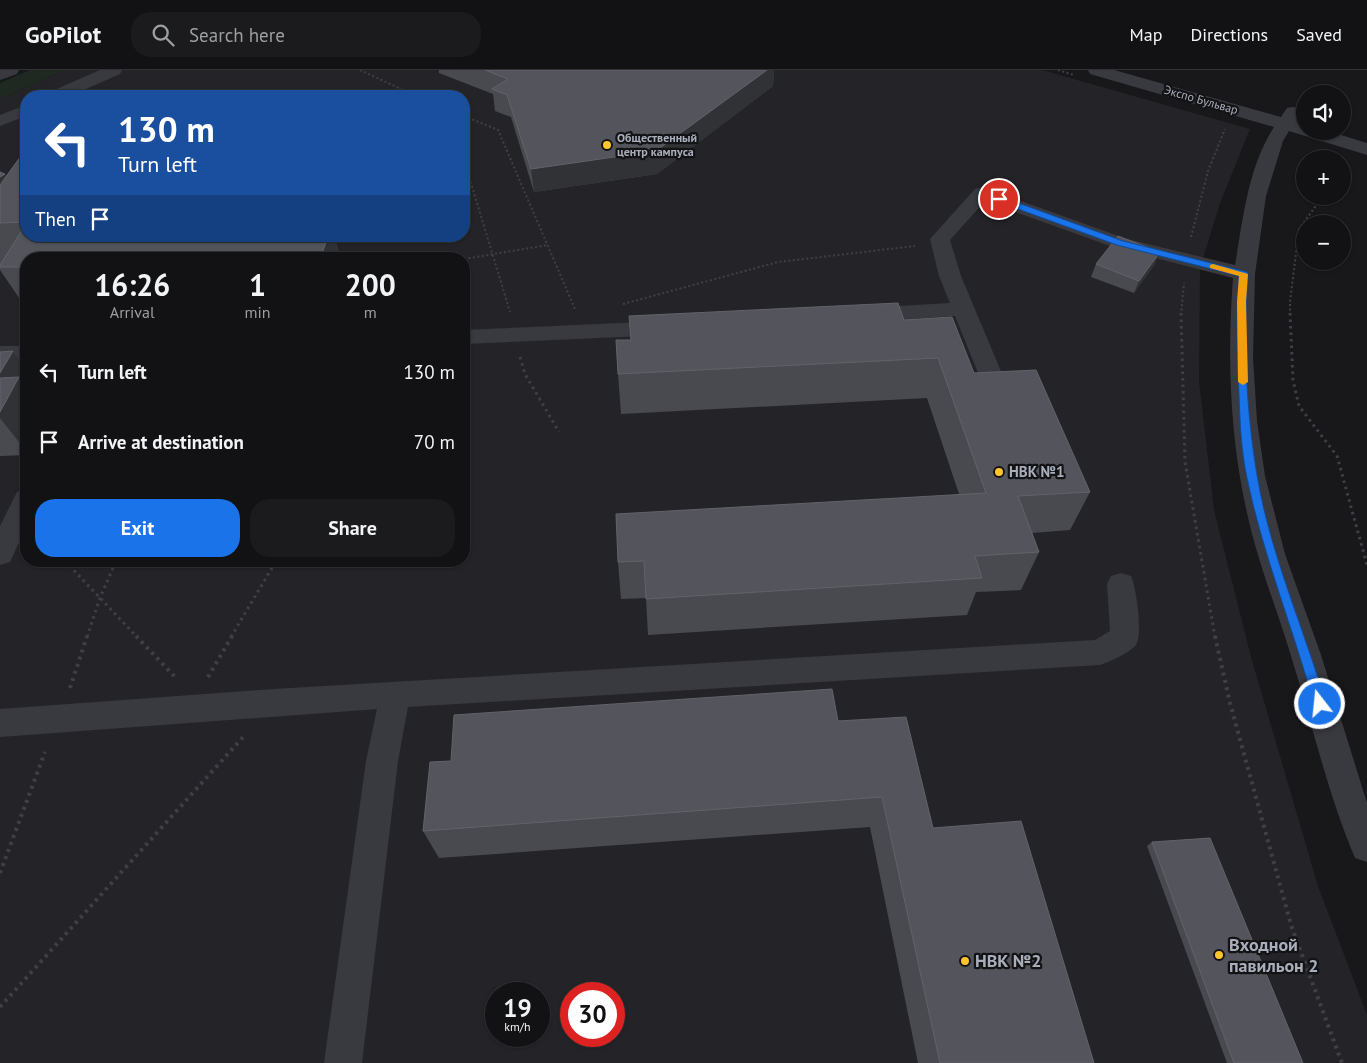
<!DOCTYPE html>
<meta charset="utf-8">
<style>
body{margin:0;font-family:"PT Sans",sans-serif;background:#1b1b1d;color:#f1f3f6;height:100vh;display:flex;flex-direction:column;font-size:19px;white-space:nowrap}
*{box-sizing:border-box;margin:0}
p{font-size:16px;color:#9c9ea0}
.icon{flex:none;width:28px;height:28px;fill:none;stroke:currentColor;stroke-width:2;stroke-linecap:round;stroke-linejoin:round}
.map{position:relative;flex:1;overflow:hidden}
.drawer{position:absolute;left:20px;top:182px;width:450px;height:315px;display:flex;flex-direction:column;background:#121214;border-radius:20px;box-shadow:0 1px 4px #0004,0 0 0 1px #313234}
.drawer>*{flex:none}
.hud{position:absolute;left:20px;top:20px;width:450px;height:152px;border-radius:20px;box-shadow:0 1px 4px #0004,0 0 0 1px #313234;background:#1a4fa0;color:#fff;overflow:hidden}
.buttons{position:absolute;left:1296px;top:15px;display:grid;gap:10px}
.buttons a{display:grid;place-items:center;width:55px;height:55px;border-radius:50%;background:#121214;box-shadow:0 1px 4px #0004,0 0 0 1px #313234;font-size:25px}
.speed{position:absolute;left:485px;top:912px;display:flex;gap:10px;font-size:25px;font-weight:700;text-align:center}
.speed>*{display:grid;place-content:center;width:65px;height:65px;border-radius:50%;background:#121214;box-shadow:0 1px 4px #0004,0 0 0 1px #313234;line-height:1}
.speed small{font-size:12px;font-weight:400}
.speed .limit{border:8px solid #d22;background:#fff;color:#111}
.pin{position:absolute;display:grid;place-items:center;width:42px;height:42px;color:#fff;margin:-21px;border:2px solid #fff;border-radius:50%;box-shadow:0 1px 5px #0007}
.me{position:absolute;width:55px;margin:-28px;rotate:344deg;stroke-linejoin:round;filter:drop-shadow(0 0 4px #0008)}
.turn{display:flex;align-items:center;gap:18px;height:105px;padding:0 15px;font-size:22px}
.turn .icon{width:65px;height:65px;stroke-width:2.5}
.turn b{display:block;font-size:35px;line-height:42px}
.then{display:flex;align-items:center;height:48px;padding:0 15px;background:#0003;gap:10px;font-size:19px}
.eta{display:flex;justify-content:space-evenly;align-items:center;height:85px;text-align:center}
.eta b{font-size:30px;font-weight:700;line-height:35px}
.button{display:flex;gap:10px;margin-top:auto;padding:10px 15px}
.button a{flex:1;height:58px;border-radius:20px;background:#1a73e8;color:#fff;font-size:20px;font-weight:700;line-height:58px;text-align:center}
.button a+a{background:#1b1b1d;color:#f1f3f6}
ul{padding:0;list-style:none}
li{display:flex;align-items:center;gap:15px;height:70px;padding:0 15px}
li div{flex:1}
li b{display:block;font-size:19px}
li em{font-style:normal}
header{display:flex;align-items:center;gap:30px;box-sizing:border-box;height:70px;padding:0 25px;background:#121214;border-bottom:1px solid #313234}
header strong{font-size:24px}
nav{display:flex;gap:28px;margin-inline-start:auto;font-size:18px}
.search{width:350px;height:45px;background:#1b1b1d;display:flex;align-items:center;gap:12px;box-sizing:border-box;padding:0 18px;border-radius:20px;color:#9c9ea0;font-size:19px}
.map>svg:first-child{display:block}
.built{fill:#242428;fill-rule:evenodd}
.green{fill:#1f2921}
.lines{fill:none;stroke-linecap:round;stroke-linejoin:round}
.path-far2{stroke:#3f4047;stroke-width:2;stroke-dasharray:2 2.5;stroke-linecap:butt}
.path-far1{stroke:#3f4047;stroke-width:3;stroke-dasharray:2.5 4;stroke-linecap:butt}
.path{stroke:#3f4047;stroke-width:4;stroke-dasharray:3 4.5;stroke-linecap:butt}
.minor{fill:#393940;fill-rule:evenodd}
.wall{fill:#494a50}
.shaded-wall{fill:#313236}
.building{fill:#54555c;stroke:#61636a}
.route{fill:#1a73e8;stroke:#114b97}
.slow{fill:#f59e0b}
.poi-dot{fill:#ffc52b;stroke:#131315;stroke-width:2}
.labels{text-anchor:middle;stroke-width:4.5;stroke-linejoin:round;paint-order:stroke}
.far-street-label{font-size:12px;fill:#a9aebb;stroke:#131315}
.far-poi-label{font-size:12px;font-weight:bold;fill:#a9aebb;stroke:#131315;text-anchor:start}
.poi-label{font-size:15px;font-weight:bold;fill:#a9aebb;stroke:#131315;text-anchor:start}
.near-poi-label{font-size:18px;font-weight:bold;fill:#a9aebb;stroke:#131315;text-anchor:start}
</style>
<header>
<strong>GoPilot</strong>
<div class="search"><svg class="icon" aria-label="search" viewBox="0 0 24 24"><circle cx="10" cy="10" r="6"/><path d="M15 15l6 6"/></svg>Search here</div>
<nav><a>Map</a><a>Directions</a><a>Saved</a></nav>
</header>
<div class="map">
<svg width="1367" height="993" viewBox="0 0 1367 993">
<rect width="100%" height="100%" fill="#18181a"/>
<!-- built -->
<path class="built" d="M65,0h977l208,59 -30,74 -20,65 -1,113 15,129 37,147 67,229 49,129v48h-1367v-964zM26,26h438v140h-438zM26,189h438v302h-438zM496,924h43v42h-43zM571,924h43v42h-43z"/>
<!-- green -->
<path class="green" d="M30,0h35l-65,29v-16z"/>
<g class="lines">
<!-- path-far2 -->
<path class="path-far2" d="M360,0l56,26
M1058,0l16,5
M464,46l34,14 77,179
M464,90l46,152
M1191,167l17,-66 17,-42
M464,189l84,-14
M623,234l155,-42 137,-16
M1181,245l3,-32
M1290,245v-13l9,-73 24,-33"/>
<!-- path-far1 -->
<path class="path-far1" d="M1181,243l4,149 30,175
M1290,243l3,67 6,26 38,50 30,109
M520,287l5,17 34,58
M65,491l72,76
M87,567l13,-39 16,-37
M231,567l45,-76"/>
<!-- path -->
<path class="path" d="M136,566l40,42
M1215,566l15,67 61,222 51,138
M208,607l24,-41
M70,618l17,-52
M0,803l45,-121
M0,937l244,-271"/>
<!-- minor -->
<path class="minor" d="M0,0h19l-2,4 -17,6z
M100,0h22l-2,4 -50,22h-23l3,-4z
M1088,0h26l167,47 6,-9 6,-1 6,1 3,4 -6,10 9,2v7h23l39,12v12l-78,-24 -6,10 -17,55 -11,78 -2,84 4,63 8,55 20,78 36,101 46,148v59l-12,-4c-28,-66 -43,-135 -64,-202 -10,-34 -23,-67 -33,-101 -27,-89 -32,-185 -25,-277l-120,-31 -128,-46 -35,39 11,36 52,124 -4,6 -8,2 -8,-2 -4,-6 -34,-84 -90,6 -8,-2 -3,-5 3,-5 8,-2 85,-5 -11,-27 -9,-37 45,-50 7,-2 145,52 108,26c8,-46 13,-98 39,-138l-184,-53z
M26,35v11l-26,10v-11z
M667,251l8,2 3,5 -3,5 -8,2 -203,9v-14z
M0,276h26v14l-26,2z
M26,419v38l-16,35 -10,3v-39l17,-34z
M1121,503l10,3c5,11 13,61 4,70 -8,8 -24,15 -35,19l-692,42 -10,54 -36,302h-38l42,-302 11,-52 -377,28v-28l274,-20 821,-49 15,-9 -3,-47 4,-8z"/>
</g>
<!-- wall -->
<path class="wall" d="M439,0h335l-1,16 -116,88 -123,18 -23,-75 -16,-6 -2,-17 -54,-21z
M26,79v87h308l7,23h-315v49l-26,-38v-98l6,4z
M1096,194h59l-21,29 -43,-16z
M904,250l70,53 116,119 -20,38 -38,3 7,19 -18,38 -45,2 -9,23 -319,20 -2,-37 -25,1 -3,-37 341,-68 -32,-96 -306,16 -3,-40 12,-34z
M13,281l13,19v85l-26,1v-104z
M838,651l95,107 161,235h-176l-48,-236 -431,31 -16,-27 28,-70z
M1152,772l151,221h-76l-80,-217z"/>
<!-- shaded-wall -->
<path class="shaded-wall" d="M767,0h7l-1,16 -116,88 -123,18 -3,-23z
M5,104l4,7 -9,4v-8z
M328,166h6l7,23h-17l-2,-5z
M1160,182l-5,12 -21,29 5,-12z
M13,281l13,19v81l-26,-33v-45z"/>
<!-- building -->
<path class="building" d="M485,0h282l-111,81 -125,18 -24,-74 -15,-6 16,-10z
M26,79v73l-26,1v-38z
M0,102l5,2 -5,3z
M26,154v12h302l-6,18h-13l-1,5h-282v8h-26v-2z
M1118,166l42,16 -21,29 -43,-17z
M898,233l6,17 48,-3 22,56 62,-3 54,122 -72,4 21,56 -64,4 7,22 -336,21 -2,-38 -26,1 -2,-48 370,-21 -48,-135 -320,16 -2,-34h15l-2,-24z
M13,281l-13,22v-21z
M19,307l-19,35v-34z
M832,619l6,32 68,-4 27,111 88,-7 73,242h-154l-58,-266 -459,34 7,-69 21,-1 3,-46z
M1210,768l93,225h-69l-82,-221z"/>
<!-- route -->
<path class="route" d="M996,127h6l121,44 124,31 1,2c-5,66 -2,136 9,201 13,79 47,153 69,229l-1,4 -5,2 -4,-2 -2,-4c-21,-76 -51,-149 -67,-226 -6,-28 -7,-56 -8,-84 -2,-39 -3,-79 0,-118l-122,-31 -121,-44z"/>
<!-- slow -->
<path class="slow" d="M1213,194l35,10 -2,28 2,80 -5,3 -5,-3 -1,-80 2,-26 -29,-8v-3z"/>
<!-- markers -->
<g class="poi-dot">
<circle cx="607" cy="75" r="5"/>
<circle cx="999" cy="402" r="5"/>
<circle cx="1219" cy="885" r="5"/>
<circle cx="965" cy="891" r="5"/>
</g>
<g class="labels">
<!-- far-street labels -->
<g class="far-street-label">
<text transform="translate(1201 30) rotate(16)" y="4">Экспо Бульвар</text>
</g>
<!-- far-poi labels -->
<g class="far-poi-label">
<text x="617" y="72">Общественный<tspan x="617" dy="14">центр кампуса</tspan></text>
</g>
<!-- poi labels -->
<g class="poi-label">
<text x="1009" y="407">НВК №1</text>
</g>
<!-- near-poi labels -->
<g class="near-poi-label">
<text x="1229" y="881">Входной<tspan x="1229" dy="21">павильон 2</tspan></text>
<text x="975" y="897">НВК №2</text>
</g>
</g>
</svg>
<div class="buttons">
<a><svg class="icon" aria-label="sound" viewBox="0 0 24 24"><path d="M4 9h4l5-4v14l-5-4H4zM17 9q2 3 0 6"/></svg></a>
<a>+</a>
<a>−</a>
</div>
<div class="speed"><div>19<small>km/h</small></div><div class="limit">30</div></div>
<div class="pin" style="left:999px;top:129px;background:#d93025"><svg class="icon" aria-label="arrive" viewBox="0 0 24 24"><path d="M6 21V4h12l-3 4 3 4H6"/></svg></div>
<svg class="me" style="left:1320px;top:634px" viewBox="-20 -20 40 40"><circle r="17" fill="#1a73e8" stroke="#fff" stroke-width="3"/><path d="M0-11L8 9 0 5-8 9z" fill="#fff"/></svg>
<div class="hud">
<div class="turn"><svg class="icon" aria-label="left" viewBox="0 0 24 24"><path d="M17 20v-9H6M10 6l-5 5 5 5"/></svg><div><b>130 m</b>Turn left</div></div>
<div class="then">Then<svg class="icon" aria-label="arrive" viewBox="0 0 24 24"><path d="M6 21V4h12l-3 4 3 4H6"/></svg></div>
</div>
<section class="drawer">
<div class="eta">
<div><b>16:26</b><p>Arrival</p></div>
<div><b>1</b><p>min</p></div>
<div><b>200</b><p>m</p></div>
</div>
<ul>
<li><svg class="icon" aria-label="left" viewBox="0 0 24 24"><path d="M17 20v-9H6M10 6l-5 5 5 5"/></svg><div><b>Turn left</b></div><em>130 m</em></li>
<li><svg class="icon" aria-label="arrive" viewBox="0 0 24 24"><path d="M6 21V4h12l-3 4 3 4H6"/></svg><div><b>Arrive at destination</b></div><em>70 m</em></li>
</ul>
<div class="button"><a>Exit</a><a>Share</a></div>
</section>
</div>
